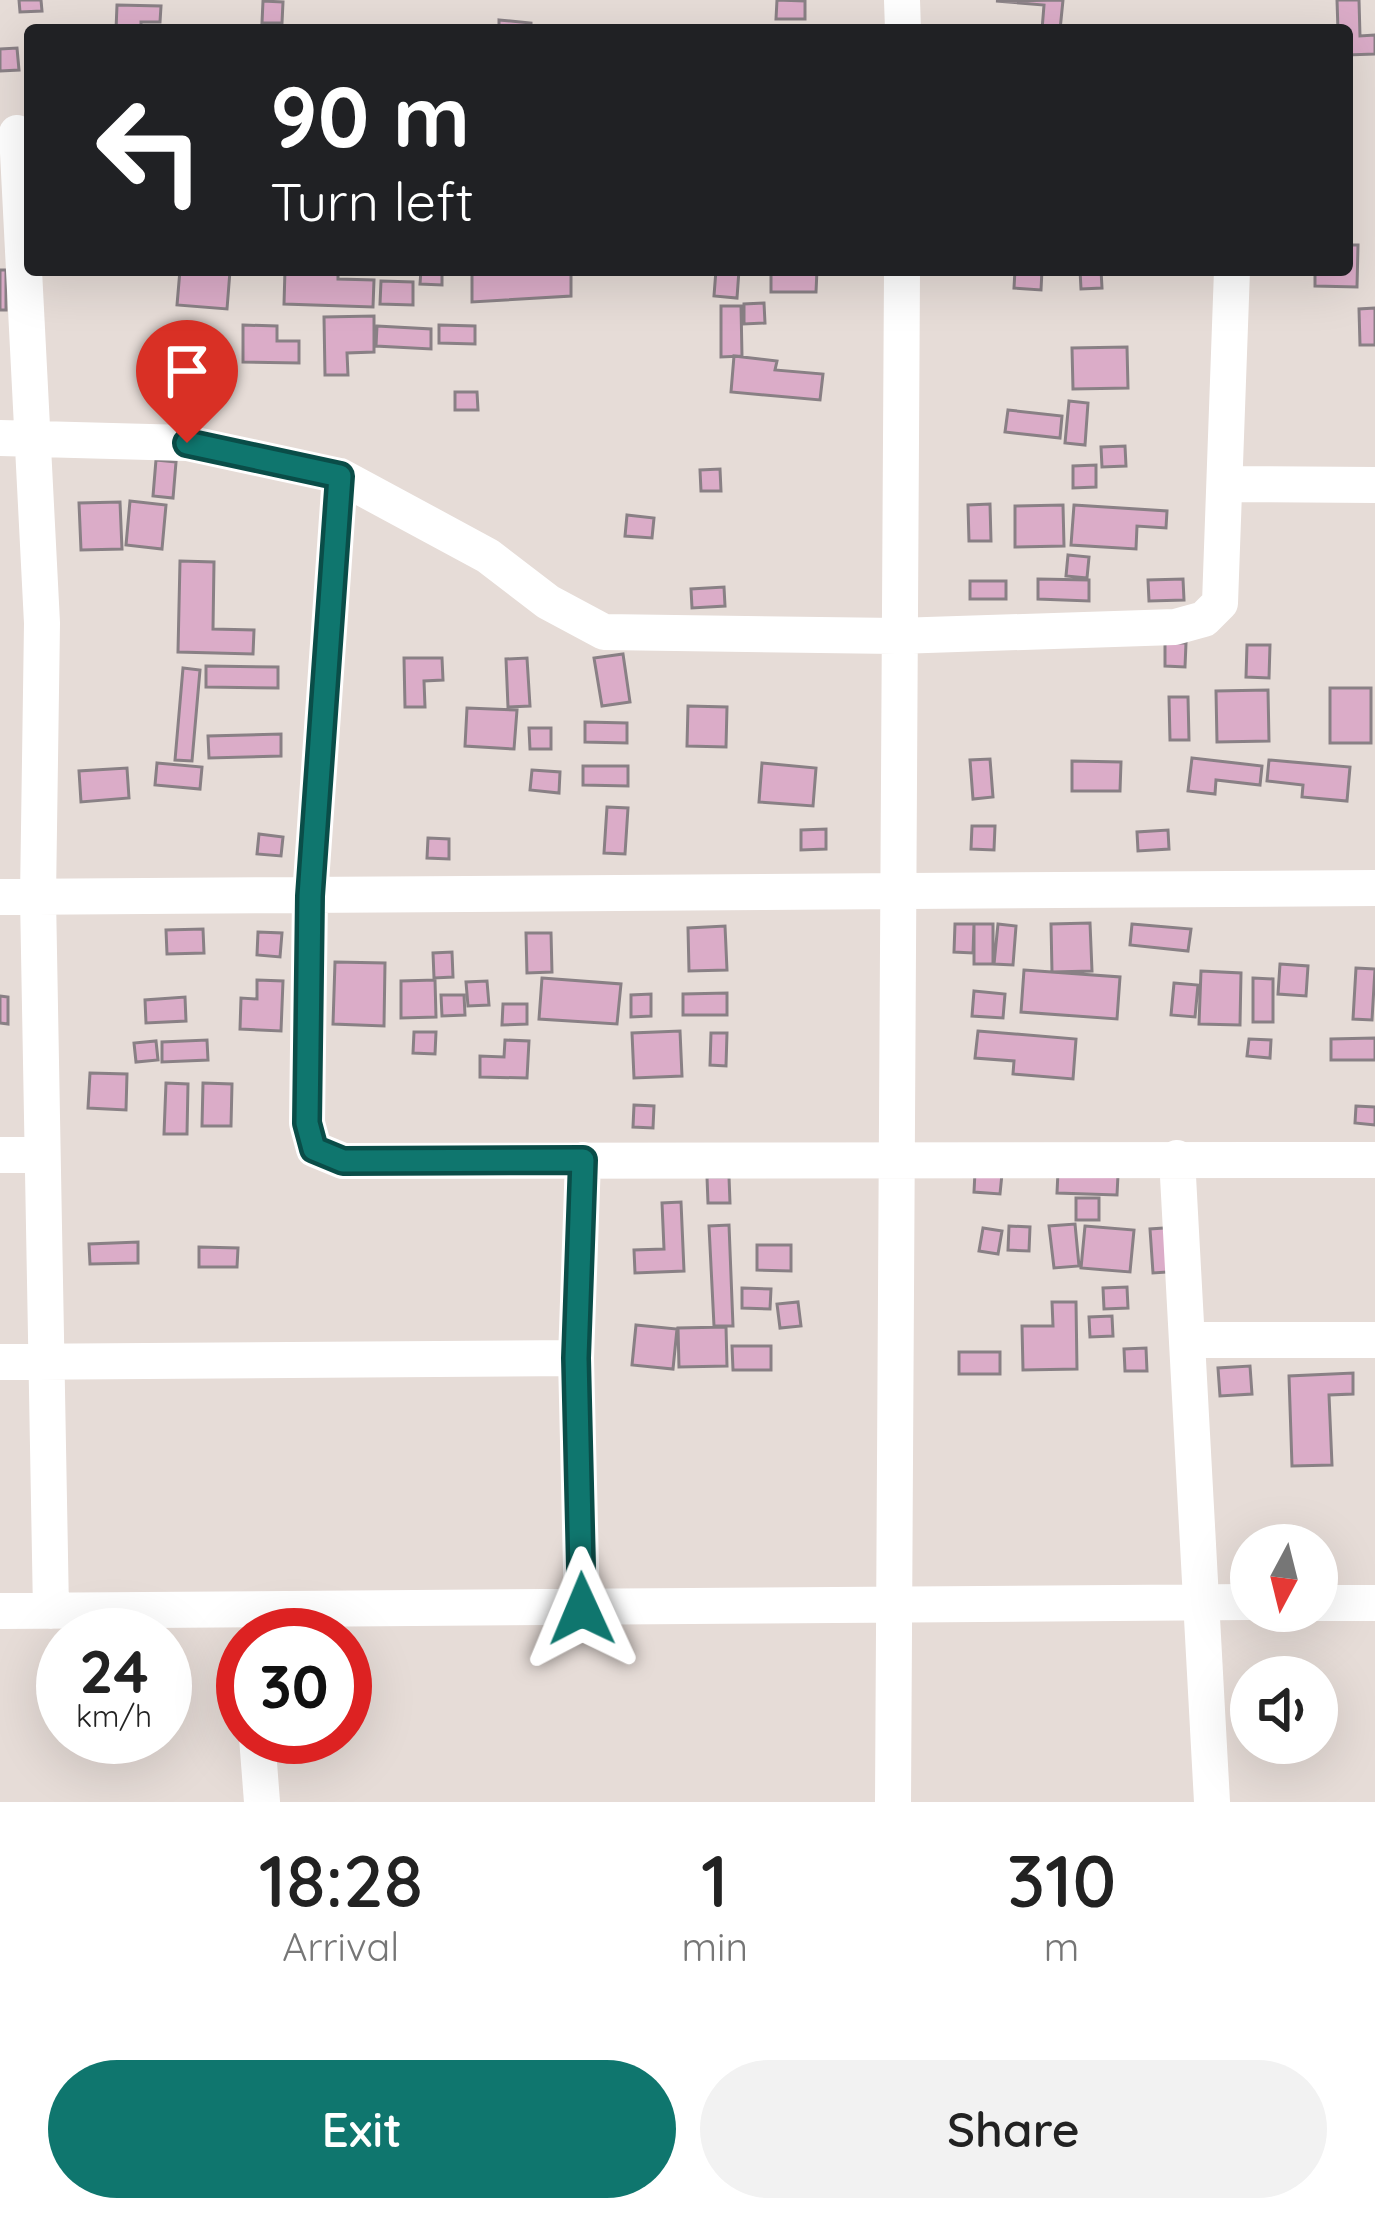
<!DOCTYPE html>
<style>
body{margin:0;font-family:Quicksand,sans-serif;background:#f2f2f2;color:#222;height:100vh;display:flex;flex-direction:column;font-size:45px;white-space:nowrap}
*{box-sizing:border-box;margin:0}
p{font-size:39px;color:#767676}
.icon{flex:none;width:66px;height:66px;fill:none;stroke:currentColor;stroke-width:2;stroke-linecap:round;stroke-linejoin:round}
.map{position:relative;height:1802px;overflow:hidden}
.drawer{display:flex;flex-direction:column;background:#fff;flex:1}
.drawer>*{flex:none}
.guide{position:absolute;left:24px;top:24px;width:1329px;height:252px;border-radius:12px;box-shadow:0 12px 48px #0002;background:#202124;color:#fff;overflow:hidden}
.needle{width:78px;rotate:187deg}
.controls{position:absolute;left:1230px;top:1524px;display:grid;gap:24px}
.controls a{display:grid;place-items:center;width:108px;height:108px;border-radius:50%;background:#fff;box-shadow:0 12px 48px #0002;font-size:60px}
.speed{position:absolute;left:36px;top:1608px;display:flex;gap:24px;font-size:60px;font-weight:700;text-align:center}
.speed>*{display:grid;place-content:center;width:156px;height:156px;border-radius:50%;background:#fff;box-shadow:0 12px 48px #0002;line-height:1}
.speed small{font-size:30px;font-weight:400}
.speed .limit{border:18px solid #d22;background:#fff;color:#111}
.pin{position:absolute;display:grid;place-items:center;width:102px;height:102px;color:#fff;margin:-123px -51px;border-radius:50% 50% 50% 0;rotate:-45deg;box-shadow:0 0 12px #0007}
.pin .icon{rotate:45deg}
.me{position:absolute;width:132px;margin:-66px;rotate:359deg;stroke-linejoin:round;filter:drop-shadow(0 0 9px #0008)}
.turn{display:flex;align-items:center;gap:42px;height:252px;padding:0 48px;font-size:54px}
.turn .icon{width:156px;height:156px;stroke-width:2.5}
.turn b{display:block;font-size:84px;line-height:102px}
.eta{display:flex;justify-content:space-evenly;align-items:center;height:204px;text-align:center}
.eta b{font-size:72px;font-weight:600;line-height:84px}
.primary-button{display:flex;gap:24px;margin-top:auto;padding:24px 48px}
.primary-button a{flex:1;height:138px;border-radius:72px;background:#0f766e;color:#fff;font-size:48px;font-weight:600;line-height:138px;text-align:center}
.primary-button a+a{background:#f2f2f2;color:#222}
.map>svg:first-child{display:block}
.building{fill:#dbacc8;stroke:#898085;stroke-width:3}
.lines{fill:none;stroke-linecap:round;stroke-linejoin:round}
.street{stroke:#fff;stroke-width:36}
.route-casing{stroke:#0a4d48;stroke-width:30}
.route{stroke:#0f766e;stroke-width:21}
</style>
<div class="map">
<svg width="1375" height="1802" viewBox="0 0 1375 1802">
<rect width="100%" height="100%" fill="#e6dcd7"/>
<!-- building -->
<path class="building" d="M19,0h22l1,11 -22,1z
M777,0l28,1v18h-29z
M1063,0l-3,30h-18l2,-25 -48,-4z
M1337,0h22l1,36 15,-1v19l-28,1v-25h-9z
M263,1l20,1 -1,21h-20z
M117,5l44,1 -1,16h-19v8h-25z
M499,20l32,3v7h-32z
M17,48l2,22 -19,1v-22z
M1347,245h11l-1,42 -42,-1v-16h32z
M0,270h6v40h-6z
M180,270l50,1 -3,38 -50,-4z
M285,270h53v9l36,1 -1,27 -89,-3z
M421,270h21v15l-22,-1z
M472,270h99v26l-99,6z
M716,270h23l-2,28 -23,-2z
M771,270h46l-1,22h-45z
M1015,270h27l-1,20 -27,-2z
M1080,270h21l1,18 -21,1z
M381,281l32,1v23l-33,-1z
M764,303l1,20 -21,1v-20z
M721,306h20l1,50 -21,1z
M1375,308v37h-15l-1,-36z
M374,316v36l-27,1 1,22h-23l-1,-58z
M243,325l34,1v15h22v22l-56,-1z
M439,325l36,1v18l-36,-1z
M377,326l54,3v20l-55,-3z
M1127,347l1,41 -55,1 -1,-41z
M734,356l43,5 -2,9 48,4 -3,26 -89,-8z
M178,370h20l1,41 -20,1z
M455,392h22l1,18h-23z
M1069,401l19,2 -3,42 -20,-2z
M1008,410l54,6 -2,22 -55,-6z
M1125,446l1,20 -24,1 -1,-20z
M156,460l20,2 -3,36 -20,-2z
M1096,465v22l-23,1v-22z
M720,469l1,22h-20l-1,-21z
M130,501l36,4 -4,44 -36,-4z
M120,502l2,47 -41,1 -2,-47z
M990,504l1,37h-22l-1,-36z
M1063,505l1,41 -49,1v-41z
M1074,505l93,6 -1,17 -29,-2 -1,23 -65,-4z
M627,515l27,3 -2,20 -27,-2z
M1068,555l21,2 -2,21 -21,-2z
M180,561l34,1 -1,67 41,1 -1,24 -75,-2z
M1038,579l51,1v21l-51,-2z
M1183,579l1,21 -35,1 -1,-21z
M970,581h36v18h-36z
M724,587l1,19 -33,2 -1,-19z
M1165,643h21l-1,24 -20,-1z
M1247,645h23l-1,33 -23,-1z
M623,654l7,48 -28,4 -8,-48z
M404,658h38l1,22 -19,1 1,26h-20z
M527,658l3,48 -22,1 -2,-48z
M206,666l72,1v21l-72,-1z
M183,668l17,2 -8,91 -17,-1z
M1330,688h41v55h-41z
M1268,690l1,51 -52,1 -1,-51z
M1169,697h19l1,43h-19z
M688,706l39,1 -1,40 -39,-1z
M467,708l50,2 -3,39 -49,-3z
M585,722l42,1v20l-42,-1z
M529,728h22v21h-21z
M281,734v22l-72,2 -1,-22z
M1192,758l70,8 -2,19 -44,-5 -1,14 -27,-3z
M990,759l3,38 -20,2 -3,-39z
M1269,760l81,7 -3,34 -45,-4 1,-12 -36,-4z
M1072,761l49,1 -1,29h-48z
M157,763l45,4 -2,22 -45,-4z
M762,763l54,5 -3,38 -54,-4z
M583,766h45v20l-45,-1z
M127,768l2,30 -48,4 -2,-31z
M532,770l28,2 -1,21 -29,-3z
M607,807l21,1 -3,46 -21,-1z
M972,826h23l-1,24 -23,-1z
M826,829v20l-25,1v-20z
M1168,830l1,19 -31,2 -1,-19z
M259,834l24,3 -2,19 -24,-2z
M428,838l21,1v20l-22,-1z
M1090,923l2,48 -40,1 -1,-48z
M955,924h19l-1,29 -19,-1z
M974,924h19v40h-19z
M998,924l18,2 -3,39 -19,-1z
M1132,924l59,5 -3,22 -58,-6z
M725,926l2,44 -38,1 -1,-43z
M203,929l1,24 -37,1 -1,-24z
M258,932l24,1 -2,24 -23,-2z
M526,933h25l1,39 -25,1z
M452,952l1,25 -19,1 -1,-25z
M335,962l50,1 -1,63 -51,-2z
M1280,964l28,2 -2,30 -28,-2z
M1356,968l19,1 -3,51 -19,-1z
M1024,970l96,7 -3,42 -96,-7z
M1201,971l40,2 -1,52 -41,-1z
M542,978l79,6 -4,40 -78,-5z
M1253,978l20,1v43h-20z
M257,980l26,1 -2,50 -41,-2 1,-31 16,1z
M435,980l1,37 -35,1v-37z
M487,981l2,24 -21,1 -2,-24z
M1174,983l24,2 -3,32 -24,-2z
M974,991l31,3 -2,24 -31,-2z
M727,993v22h-44v-21z
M651,994v22l-20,1v-22z
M441,995h23l1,20 -23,1z
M0,996l8,1v27l-8,-1z
M185,997l1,24 -40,2 -1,-23z
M503,1004h24v20l-25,1z
M680,1031l2,45 -48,2 -2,-45z
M978,1031l98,8 -3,40 -60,-5 1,-13 -39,-3z
M414,1032h22l-1,22 -22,-1z
M711,1033h16l-1,33 -16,-1z
M1375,1038v22h-44v-21z
M1249,1039l22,1 -1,18 -23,-2z
M207,1040l1,20 -46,2v-20z
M505,1040l24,1 -2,37 -47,-1v-21l24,1z
M156,1041l2,19 -22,2 -2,-19z
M90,1073l37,1 -1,36 -38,-2z
M166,1083l22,1 -1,50h-23z
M203,1083l29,1 -1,42h-29z
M634,1105l20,1 -1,22 -20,-1z
M1356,1106l19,1v18l-20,-2z
M975,1172l27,2 -2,20 -26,-2z
M1058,1172l60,3 -1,20 -60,-2z
M707,1177h22l1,26h-22z
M1076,1198h23v22h-23z
M681,1202l3,69 -49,2 -1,-23 30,-1 -2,-46z
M1075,1224l4,42 -25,2 -5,-42z
M729,1225l4,101h-19l-5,-100z
M1009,1226l21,1 -1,24 -21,-1z
M1085,1226l49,4 -4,42 -49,-4z
M1178,1227l3,44 -28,2 -3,-44z
M983,1228l19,3 -4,23 -19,-3z
M138,1242v21l-48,1 -1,-20z
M757,1245h34v26l-34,-1z
M199,1247l39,1 -1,19h-38z
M1127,1287l1,21 -24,1 -1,-21z
M742,1288l29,1 -1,20 -28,-1z
M798,1302l3,24 -21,2 -3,-24z
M1052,1302h24l1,67 -54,1 -1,-44h31z
M1112,1316l1,20 -23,1 -1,-20z
M636,1325l41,4 -4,40 -41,-4z
M726,1327l1,39 -48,1 -1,-39z
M732,1346h39v24h-38z
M1146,1348l1,23h-22l-1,-22z
M959,1352h41v22h-41z
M1250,1366l2,28 -32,2 -2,-28z
M1353,1373v21l-24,1 3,70 -40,1 -3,-90z"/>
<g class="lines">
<!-- street -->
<path class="street" d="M902,0l1,30
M17,133l25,490 -4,274 13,714
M0,438l187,5 153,33 148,80 60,46 56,30 293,4 278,-9 29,-8 16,-16 12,-333
M340,476l-30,420 -3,227 7,26 29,12 1032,-1
M1228,484l147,1
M0,897l1375,-9
M0,1155h42
M1177,1158l35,644
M1187,1340h188
M0,1362l576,-4
M1317,1603h58
M582,1609l-6,-251 7,-198
M0,1611l1251,-9
M257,1737l5,65
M893,1802l9,-1532"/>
</g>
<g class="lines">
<defs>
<path id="route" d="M187,443l153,33 -30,420 -3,227 7,26 29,12 240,-1 -7,198 6,251"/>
</defs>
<!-- route casing -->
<use href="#route" class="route-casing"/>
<!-- route -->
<use href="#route" class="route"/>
</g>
</svg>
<div class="controls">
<a><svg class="needle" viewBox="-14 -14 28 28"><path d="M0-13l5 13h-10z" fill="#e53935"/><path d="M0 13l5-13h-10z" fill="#767676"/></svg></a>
<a><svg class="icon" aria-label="sound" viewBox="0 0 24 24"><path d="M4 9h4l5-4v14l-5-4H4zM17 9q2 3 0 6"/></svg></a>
</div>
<div class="speed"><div>24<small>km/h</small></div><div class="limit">30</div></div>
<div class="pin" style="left:187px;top:443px;background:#d93025"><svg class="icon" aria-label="arrive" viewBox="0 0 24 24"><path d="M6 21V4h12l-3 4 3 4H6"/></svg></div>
<svg class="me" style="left:582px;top:1609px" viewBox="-20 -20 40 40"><path d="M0-17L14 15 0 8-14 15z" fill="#0f766e" stroke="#fff" stroke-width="4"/></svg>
<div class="guide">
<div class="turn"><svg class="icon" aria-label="left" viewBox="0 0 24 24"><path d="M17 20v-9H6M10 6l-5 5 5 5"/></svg><div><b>90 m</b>Turn left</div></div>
</div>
</div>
<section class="drawer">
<div class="eta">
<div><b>18:28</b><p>Arrival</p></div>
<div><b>1</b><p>min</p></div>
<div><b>310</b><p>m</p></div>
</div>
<div class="primary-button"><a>Exit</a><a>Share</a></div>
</section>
